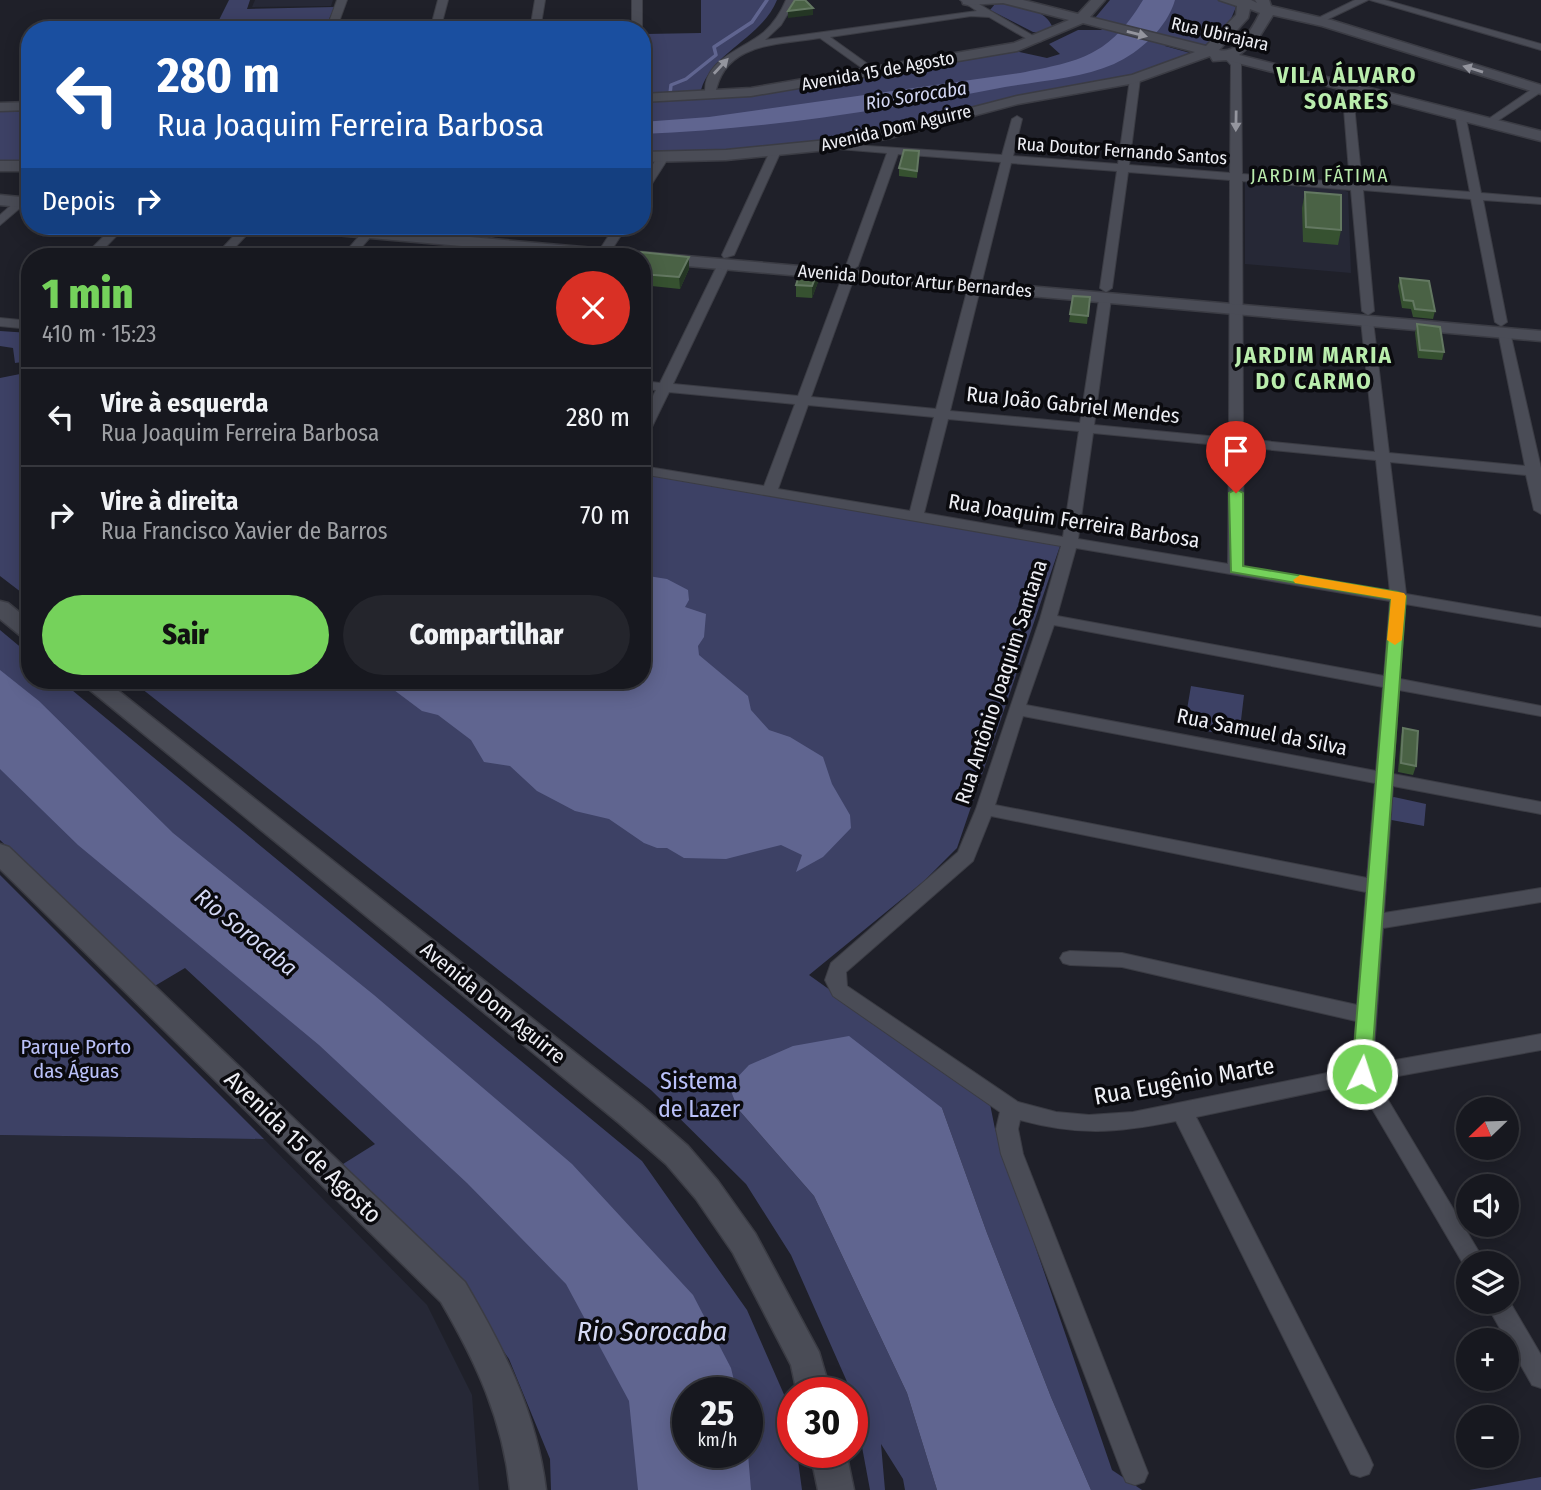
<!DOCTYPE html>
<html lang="pt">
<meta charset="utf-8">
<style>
body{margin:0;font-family:"Fira Sans Condensed",sans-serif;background:#24252c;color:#f1f3f6;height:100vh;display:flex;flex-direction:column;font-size:26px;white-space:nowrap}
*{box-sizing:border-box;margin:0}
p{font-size:23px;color:#9ea0a4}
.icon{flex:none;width:38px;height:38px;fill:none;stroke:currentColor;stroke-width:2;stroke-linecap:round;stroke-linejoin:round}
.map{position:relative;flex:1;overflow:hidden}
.drawer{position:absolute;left:21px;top:248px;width:630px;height:441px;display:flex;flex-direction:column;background:#17181f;border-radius:28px;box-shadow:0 4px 18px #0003,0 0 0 2px #36373d}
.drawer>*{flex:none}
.top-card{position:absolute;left:21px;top:21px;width:630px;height:214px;border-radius:28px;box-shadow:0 4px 18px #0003,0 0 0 2px #36373d;background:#1a4fa0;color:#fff;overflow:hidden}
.needle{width:46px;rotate:247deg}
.buttons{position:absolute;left:1456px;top:1097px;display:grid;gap:14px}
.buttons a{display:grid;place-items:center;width:63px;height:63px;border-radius:50%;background:#17181f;box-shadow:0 4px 18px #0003,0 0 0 2px #36373d;font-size:35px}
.speed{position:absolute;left:672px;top:1377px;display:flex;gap:14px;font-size:35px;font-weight:700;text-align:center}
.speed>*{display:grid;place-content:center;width:91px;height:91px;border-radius:50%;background:#17181f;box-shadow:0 4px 18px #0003,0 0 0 2px #36373d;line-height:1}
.speed small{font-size:18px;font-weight:400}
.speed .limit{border:10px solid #d22;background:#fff;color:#111}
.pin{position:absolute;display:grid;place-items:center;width:60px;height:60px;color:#fff;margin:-72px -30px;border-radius:50% 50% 50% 0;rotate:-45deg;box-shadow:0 0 7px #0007}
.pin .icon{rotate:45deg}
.me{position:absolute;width:77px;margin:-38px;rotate:4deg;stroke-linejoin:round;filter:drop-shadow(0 0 5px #0008)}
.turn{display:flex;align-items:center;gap:24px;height:147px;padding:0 21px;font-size:32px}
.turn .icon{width:91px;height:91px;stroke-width:2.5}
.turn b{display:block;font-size:49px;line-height:60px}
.then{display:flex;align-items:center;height:66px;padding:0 21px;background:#0003;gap:14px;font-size:26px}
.round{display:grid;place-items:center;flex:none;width:74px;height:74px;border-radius:37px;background:#24252c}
.head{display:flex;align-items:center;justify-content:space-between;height:119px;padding:0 21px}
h1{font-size:42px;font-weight:800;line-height:52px;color:#75d25b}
.cta{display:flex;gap:14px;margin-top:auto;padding:14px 21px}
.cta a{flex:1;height:80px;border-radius:42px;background:#75d25b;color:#111;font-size:28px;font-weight:800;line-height:80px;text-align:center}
.cta a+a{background:#24252c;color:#f1f3f6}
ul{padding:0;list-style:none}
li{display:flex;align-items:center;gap:21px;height:98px;padding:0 21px;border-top:2px solid #36373d}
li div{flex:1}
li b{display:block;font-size:26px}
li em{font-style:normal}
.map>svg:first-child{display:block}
</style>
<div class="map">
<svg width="1541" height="1490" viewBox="0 0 1541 1490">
<rect width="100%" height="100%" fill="#1f2029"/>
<path fill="#262836" d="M255,0h78l-2,6 -79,1z
M1245,181l93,7 10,4 3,81 -106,-9z
M0,1135l264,4 163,166 45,90 7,95h-479z"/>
<path fill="#3d4165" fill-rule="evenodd" d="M229,0h21l-3,9 88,-2 -8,16 -67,7h-46z
M701,0h76c-15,38 -64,51 -76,90l-8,4 -46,1 -4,-4 2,-57 56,-1z
M1110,0h110l16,7 -8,19 -21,19 -38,-6 -4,7 25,7c-32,25 -122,34 -164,42 -67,13 -131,34 -198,46 -61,11 -124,11 -186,13v-52l115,-7 258,-44 32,7 13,-4 -11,-10 29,-14h23l7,-6 -13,-6z
M1005,3c16,4 40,6 47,23l-10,7 -9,-1 -43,-22 5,-6z
M30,111v52h-30v-51z
M0,331l30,2v28l-15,2 -2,-15 -13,-2z
M30,372v227l-30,-23v-198z
M642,473l418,73 -103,302 -33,33 -115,94 181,129 5,25 117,341 30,20h-51l-40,-93 -64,-164 -45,-125 -204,1 76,87 93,197 30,97h-32l-2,-11 -22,-35 4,46h-15l-18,-97 -61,-138 -45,-71 -95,-94 -519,-409h510z
M0,630l30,25v26h31l581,480 105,149 46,105v37l4,1 5,37h-251l-1,-31 -41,-100 -57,-82 -109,-113 32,-20 -190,-176 -32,19 -153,-147zM688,1393h59v59h-59z
M1191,686l53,9 -5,42 -55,-10z
M1394,797l32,7 -2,22 -38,-7 4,-21z
M0,875l264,264 -264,-4z
M1541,1477v13h-72z"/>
<path fill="#606590" d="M1143,0h32c-8,28 -35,52 -61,64 -32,14 -74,17 -109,23 -119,23 -241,42 -363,47v-12l67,-5 311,-44c61,-12 89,-17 123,-73z
M642,575l25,4 21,11 1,10 -4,7 21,7 -2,23 -6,9 1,9 49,41 3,14 18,20 21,7 33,20 9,27 18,31 1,13 -28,29 -27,15 6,-17 -21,-10 -55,14 -42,-1 -17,-10h-10l-13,-5 -35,-24 -34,-8 -17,-9 -21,-11 -27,-25 -26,-4 -13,-22 -33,-25 -16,-4 -40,-30h260z
M0,670l39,31 134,132 201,162 198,169 121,131 38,73 6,25h-49v59h59v-10l4,48h-113l-9,-89 -63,-117 -99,-101 -148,-138 -241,-200 -78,-76z
M849,1036l93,72 45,125 64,164 40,93h-154l-30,-97 -93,-197 -76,-87 -9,-23 20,-21 44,-19z"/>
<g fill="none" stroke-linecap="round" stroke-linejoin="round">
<path stroke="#606590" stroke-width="3.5" d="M670,94l1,-9 15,-6 30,-24 -2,-8 38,-25 15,-22"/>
<g stroke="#3b3c44" stroke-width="2">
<path id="street" d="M337,0h10l-11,30h-10z
M438,0h10l-8,30h-10z
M535,0h10l-5,30h-10z
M632,0h10v30h-10z
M786,0h10l-15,25 -16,15 212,-29 -17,-11h12l70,41 -8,2 -45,-26 -18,-1 -141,21 46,33 1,2 -5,3 -52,-37c-43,7 -97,4 -105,58l-9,2c-8,-37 37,-48 58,-66 10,-9 17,-20 22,-32z
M1355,0h13l-48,23 -8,-2z
M1370,0h15l156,44v6z
M1228,53l13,11 1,110 108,9 -8,-98 5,-3 5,3 10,99 108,8 -15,-78 5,-3 5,3 16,79 60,5v6l-58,-4 24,122 -6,4 -6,-4 -24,-123 -108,-9 11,121 -6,4 -6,-4 -11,-121 -109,-9 1,258 132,13 -14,-131 6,-4 6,4 16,132 136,13 -27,-134 6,-4 6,4 31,136v46l-7,-4 -8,-35 -136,-13 16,132 135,23v10l-136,-23 -5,75 141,27v10l-142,-26 -6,84 148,28v12l-148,-28 -9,127 157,-25v14l-158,26 -10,136 168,-30v16l-165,30 106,177 3,7h-17v8l-111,-189 -161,34 173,339 4,9 -4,9 -9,3 -9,-3 -175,-353c-60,12 -97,15 -156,-1l-2,9 5,25 125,319 -4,9 -9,3 -9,-3 -4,-9 -121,-319 -5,-25 4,-17 -167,-116 -8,-16 6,-17 127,-111 18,-43 64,-190 21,-73 -419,-72v-8l122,20 31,-82 -126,-12 -20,41 -7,4v-19l14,-28 -14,-1v-8l18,2 58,-119 6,-4 6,4 -57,120 125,12 45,-121 6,-4 6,4 -44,122 125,12 65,-247 -103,-8 -40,112 -6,4 -6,-4 41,-113 -60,-5 -5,-3 1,-2 179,12 10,-36 5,-3 5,3 -9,37 105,8 12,-85 5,-3 5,3 -11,86 101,8 1,-108 -8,-9zM1011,163l106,8 -17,117 6,4 6,-4 16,-116 102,8 -1,258 -135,-13 17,-126 -6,-4 -6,4 -19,124 -130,-12zM808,405l126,12 -24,94 -132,-22zM948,419l131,12 -16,106 -139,-24zM1093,433l136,13 -1,118 -150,-25zM1243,447l133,13 14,132 -146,-25zM1076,548l314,53 -6,75 -327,-60zM1054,625l329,62 -7,84 -350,-66zM1023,716l352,67 -8,95 -372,-73zM991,816l375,76 -9,113 -235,-52 -52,-2 -7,2 -3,5 3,5 7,2 52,2 234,54 -4,47 -219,44 -44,3 -33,-3 -38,-10 -171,-116 -1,-14 127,-111z
M1541,86v6l-48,32 -9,-2 51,-35z
M771,149l10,2 -47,104 -10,3 -2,-3z
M659,155l10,2 -23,36 -4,1v-13z
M17,200l10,2 -27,23v-10z
M114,226h12l-30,31h-13z
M243,226h12l-29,31h-12z
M368,226h12l-27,31h-12z
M490,226h12l-7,10 -4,1 -6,-4z
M615,226h12l-20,31h-12z
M484,239l6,4 -11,14h-12l13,-17z
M0,318l30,3v8l-30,-3z
M1507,1297l34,58v33l-9,-3 -47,-83h22z"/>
</g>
<g stroke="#3b3c44" stroke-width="3">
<path id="secondary" d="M962,0h61l55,14 13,-14h14l-15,17 116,29 30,-31 1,-9 -18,-6h32l6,3 -2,-3h14l2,6 60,14 210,65v9l-219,-68 -49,-11 -15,24 -19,16 302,76v10l-315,-81 -13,1 -3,-5 -75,27 -117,21 -128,34 -63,12 -101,10 -84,2v-10l84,-2 101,-10 62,-11 128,-33 115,-21 63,-23 -112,-29 -66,28 -266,45 -109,6v-8l109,-6 263,-45 55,-23 -66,-17 -35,2 -5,-1zM1250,9l10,4c-7,14 -22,42 -41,37l29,-32z
M30,102v8l-30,1v-8z
M0,161h30v10h-30z
M0,195l30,3v10l-30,-3z
M282,226h62l1197,105v10l-899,-79v-5h-54l-298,-26z
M0,601l8,2 22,18v18l-8,-2 -22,-18z
M79,681h27l535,424 47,41 30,35 37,52 64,119 12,41h-34l-6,-28 -58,-112 -37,-54 -30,-35 -47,-41z
M0,844l9,3 456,435c38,65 72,131 81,208h-36c-7,-70 -34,-128 -69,-188l-441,-433z
M810,1452h36l8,38h-36z"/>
</g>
<use href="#street" fill="#4a4c56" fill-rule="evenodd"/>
<use href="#secondary" fill="#4a4c56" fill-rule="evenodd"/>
</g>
<path fill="#365130" d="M919,151l-2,27 -18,-2v-8z
M1305,192l36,38 -3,15 -35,-3 -1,-34z
M642,257l47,12 -9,20 -38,-4z
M818,270v12l-6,16 -16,-1v-12z
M1400,278l35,33 -2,8 -20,-2 -2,-8 -9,-1 -4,-22z
M1073,296l17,1 -3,27 -18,-2z
M1417,324l27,28 -2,8 -24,-2 -3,-25z
M1403,728l13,38 -3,9 -15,-3 3,-35z"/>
<path fill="#243624" d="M813,8v7l-25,3v-7z
M689,257v12l-9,20 -1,-12z
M818,270v12l-6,16v-12z"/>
<path fill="#4a6245" stroke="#637861" stroke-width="2" d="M795,0h10l8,8 -25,3z
M904,150l15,1 -2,20 -18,-3z
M1305,192l36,3v35l-35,-3z
M640,252l49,5 -10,20 -37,-3v-17h-5z
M801,269l17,1 -6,16 -16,-1z
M1400,278l29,3 6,30 -20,-2 -2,-8 -9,-1z
M1073,296l17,1 -2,19 -18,-2z
M1417,324l23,3 4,25 -24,-2z
M1403,728l15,3 -2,35 -15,-3z"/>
<defs><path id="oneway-solid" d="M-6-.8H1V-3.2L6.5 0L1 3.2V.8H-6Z" transform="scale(1.75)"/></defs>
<g fill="#94959e">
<use href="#oneway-solid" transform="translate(1137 34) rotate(14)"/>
<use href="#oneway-solid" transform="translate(721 66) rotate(-47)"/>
<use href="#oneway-solid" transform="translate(1473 69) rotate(-163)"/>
<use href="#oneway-solid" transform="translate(1236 121) rotate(91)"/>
</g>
<path fill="#75d25b" stroke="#4c883b" stroke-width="2" d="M1236,489l7,4v73l155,26 8,4 -35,478 -2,6 -7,2 -7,-2 -3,-6 39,-475 -160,-27 -2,-79z"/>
<path fill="#f59e0b" d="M1300,575l104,18 2,3 -4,44 -7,5 -8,-5 4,-41 -96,-16 -2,-3z"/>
<g text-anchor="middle" stroke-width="7" stroke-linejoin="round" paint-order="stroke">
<g font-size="18" fill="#eeeff5" stroke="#0a0a0e">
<text transform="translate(1220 34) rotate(13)" y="6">Rua Ubirajara</text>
<text transform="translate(878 71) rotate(-10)" y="6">Avenida 15 de Agosto</text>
<text transform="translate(896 128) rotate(-13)" y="6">Avenida Dom Aguirre</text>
<text transform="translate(1122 151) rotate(4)" y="6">Rua Doutor Fernando Santos</text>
<text transform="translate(915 281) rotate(5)" y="6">Avenida Doutor Artur Bernardes</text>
</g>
<g font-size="19" font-style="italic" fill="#d4d8f4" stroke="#0a0a0e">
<text transform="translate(916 95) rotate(-9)" y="7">Rio Sorocaba</text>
</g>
<g font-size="19" letter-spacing="2" fill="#baedad" stroke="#0a0a0e">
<text x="1320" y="182">JARDIM FÁTIMA</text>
</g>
<g font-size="21" fill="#eeeff5" stroke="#0a0a0e">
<text transform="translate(1073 405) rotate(6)" y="7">Rua João Gabriel Mendes</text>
<text transform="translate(1074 521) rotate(9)" y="7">Rua Joaquim Ferreira Barbosa</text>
<text transform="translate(1001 682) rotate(-72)" y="7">Rua Antônio Joaquim Santana</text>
<text transform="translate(1262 732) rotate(11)" y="7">Rua Samuel da Silva</text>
<text transform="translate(493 1003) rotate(39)" y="7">Avenida Dom Aguirre</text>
</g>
<g font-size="21" fill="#bac1f9" stroke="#0a0a0e">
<text x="76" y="1054">Parque Porto<tspan x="76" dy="24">das Águas</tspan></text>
</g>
<g font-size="23" font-weight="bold" letter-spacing="2" fill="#baedad" stroke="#0a0a0e">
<text x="1347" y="83">VILA ÁLVARO<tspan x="1347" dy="26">SOARES</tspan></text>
<text x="1314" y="363">JARDIM MARIA<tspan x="1314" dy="26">DO CARMO</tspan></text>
</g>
<g font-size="23" font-style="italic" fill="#d4d8f4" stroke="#0a0a0e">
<text transform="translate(246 932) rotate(39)" y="8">Rio Sorocaba</text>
</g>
<g font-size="24" fill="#bac1f9" stroke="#0a0a0e">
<text x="699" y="1089">Sistema<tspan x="699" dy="28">de Lazer</tspan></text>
</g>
<g font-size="24" fill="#eeeff5" stroke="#0a0a0e">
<text transform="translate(1184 1081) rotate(-10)" y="8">Rua Eugênio Marte</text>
<text transform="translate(303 1147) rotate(44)" y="8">Avenida 15 de Agosto</text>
</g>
<g font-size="28" font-style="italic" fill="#d4d8f4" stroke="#0a0a0e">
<text x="652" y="1341">Rio Sorocaba</text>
</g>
</g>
</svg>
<div class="buttons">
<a><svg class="needle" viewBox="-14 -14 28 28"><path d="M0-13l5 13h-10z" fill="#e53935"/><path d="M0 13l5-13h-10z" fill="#9ea0a4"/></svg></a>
<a><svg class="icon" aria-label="sound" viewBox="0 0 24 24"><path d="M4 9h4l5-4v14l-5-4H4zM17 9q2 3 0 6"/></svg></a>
<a><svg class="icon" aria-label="layers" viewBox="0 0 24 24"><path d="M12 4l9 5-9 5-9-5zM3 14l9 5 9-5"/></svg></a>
<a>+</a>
<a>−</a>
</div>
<div class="speed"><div>25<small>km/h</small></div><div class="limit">30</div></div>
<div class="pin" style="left:1236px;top:493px;background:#d93025"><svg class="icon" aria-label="arrive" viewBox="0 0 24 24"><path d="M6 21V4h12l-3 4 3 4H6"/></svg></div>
<svg class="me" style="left:1362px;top:1074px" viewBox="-20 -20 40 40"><circle r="17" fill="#75d25b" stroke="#fff" stroke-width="3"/><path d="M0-11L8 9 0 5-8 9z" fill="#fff"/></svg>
<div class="top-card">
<div class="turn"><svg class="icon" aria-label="left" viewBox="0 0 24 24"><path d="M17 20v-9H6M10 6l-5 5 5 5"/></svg><div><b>280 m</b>Rua Joaquim Ferreira Barbosa</div></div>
<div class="then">Depois<svg class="icon" aria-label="right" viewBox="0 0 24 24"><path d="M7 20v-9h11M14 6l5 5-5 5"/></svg></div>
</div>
<section class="drawer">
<div class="head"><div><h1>1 min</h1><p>410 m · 15:23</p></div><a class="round" style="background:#d93025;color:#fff"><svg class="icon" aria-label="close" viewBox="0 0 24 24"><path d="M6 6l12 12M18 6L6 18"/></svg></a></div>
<ul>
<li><svg class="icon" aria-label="left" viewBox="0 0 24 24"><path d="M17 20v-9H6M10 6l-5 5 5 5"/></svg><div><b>Vire à esquerda</b><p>Rua Joaquim Ferreira Barbosa</p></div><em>280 m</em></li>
<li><svg class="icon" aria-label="right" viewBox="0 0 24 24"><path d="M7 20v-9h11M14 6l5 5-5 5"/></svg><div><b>Vire à direita</b><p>Rua Francisco Xavier de Barros</p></div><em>70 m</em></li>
</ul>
<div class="cta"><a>Sair</a><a>Compartilhar</a></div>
</section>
</div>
